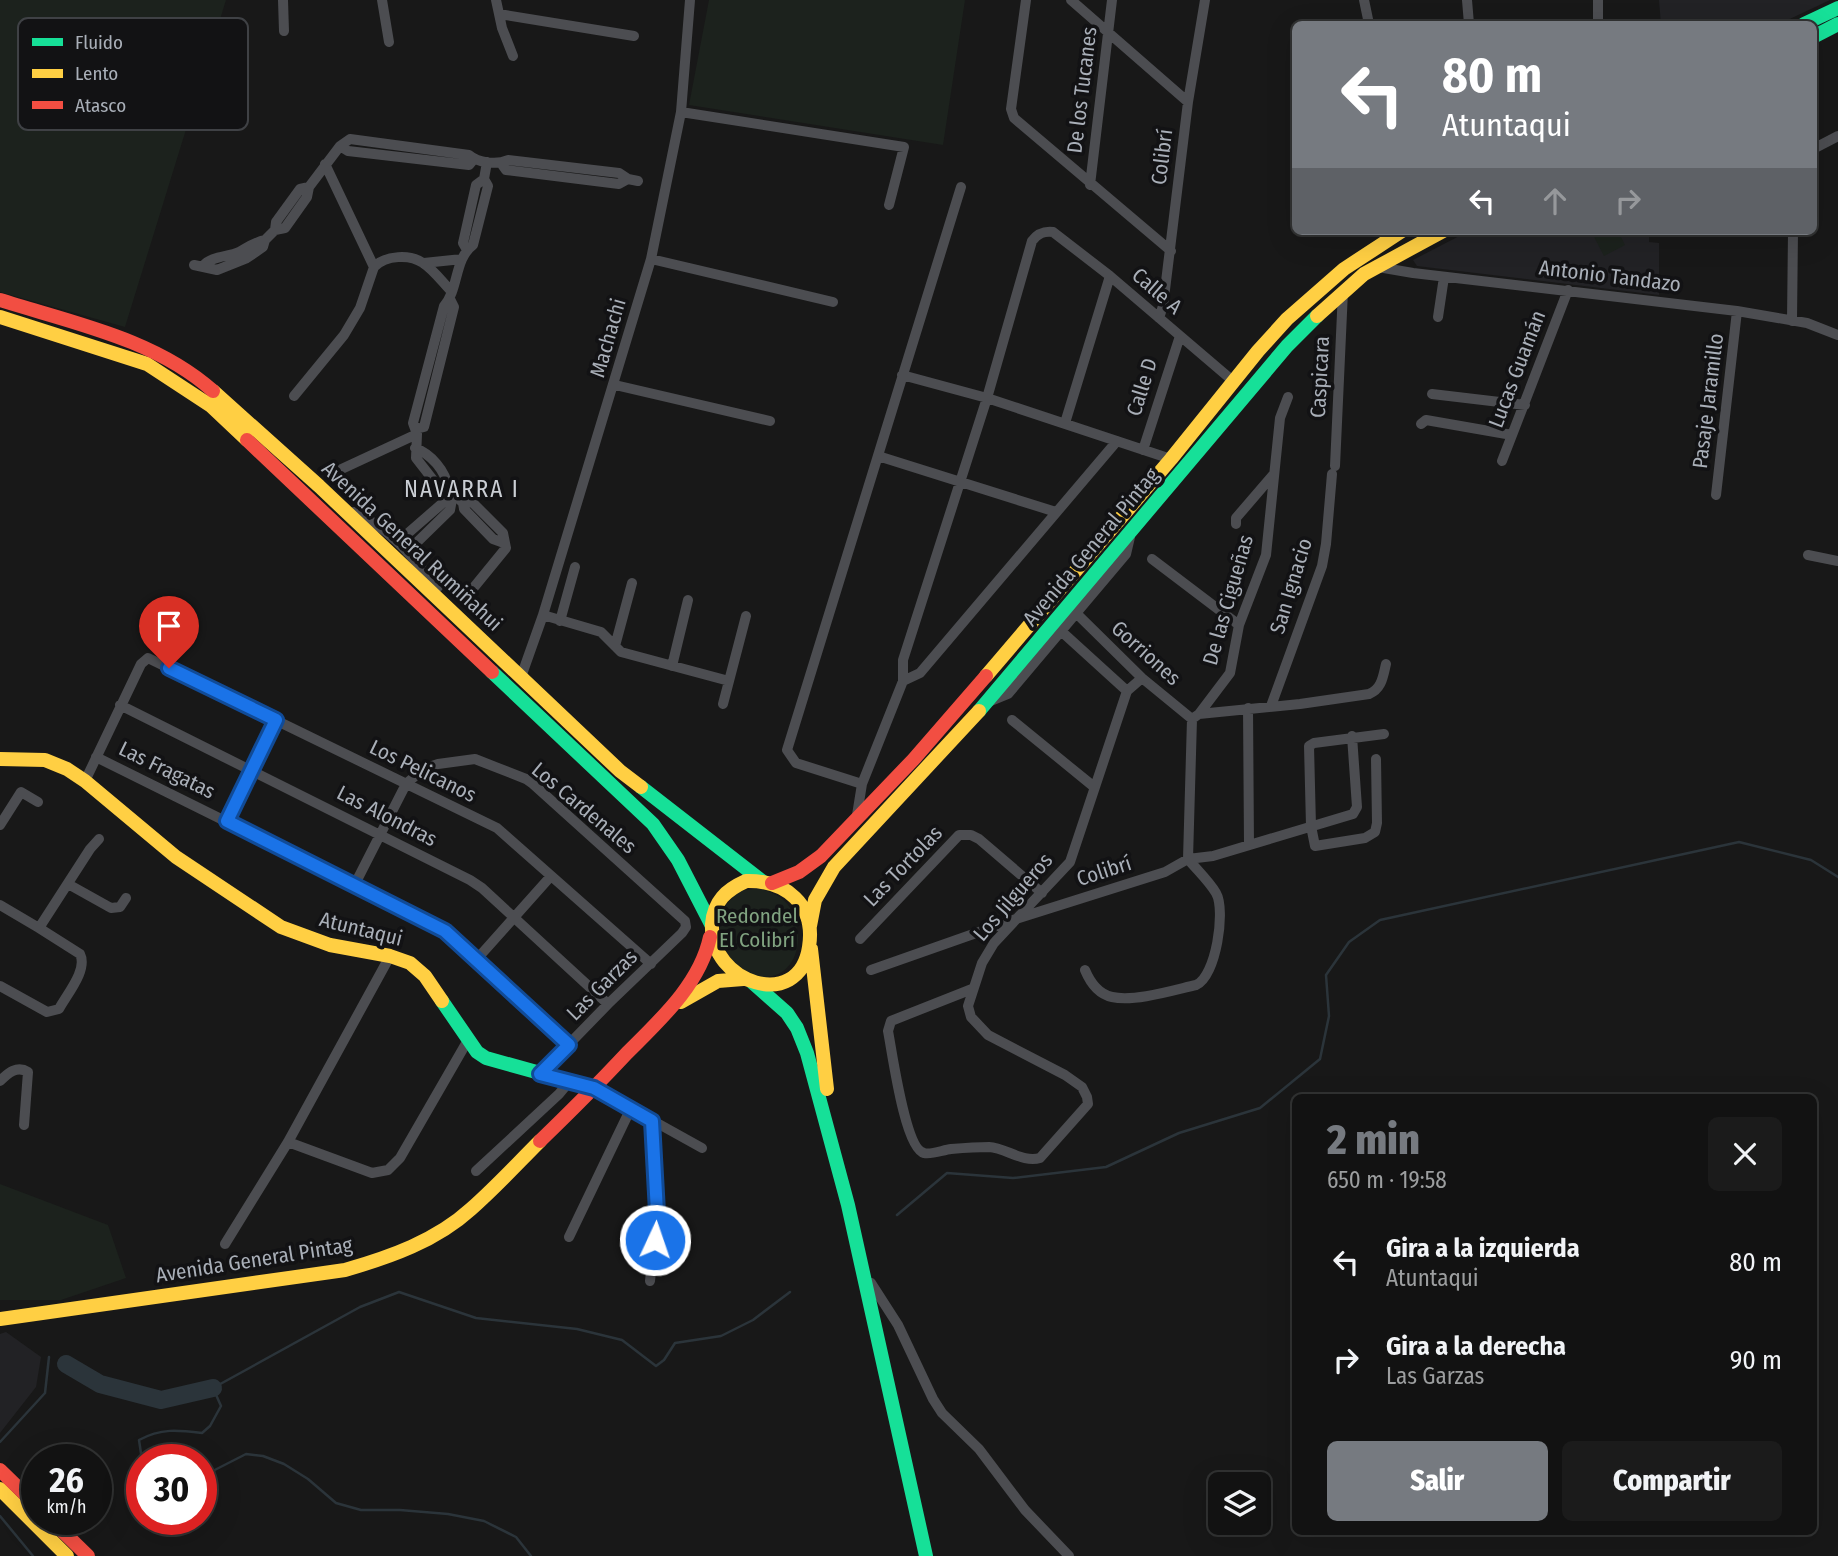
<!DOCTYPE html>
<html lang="es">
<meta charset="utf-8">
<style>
body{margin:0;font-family:"Fira Sans Condensed",sans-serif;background:#1b1b1b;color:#f1f3f6;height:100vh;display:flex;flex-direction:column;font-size:26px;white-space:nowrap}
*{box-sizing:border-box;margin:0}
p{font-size:23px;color:#9c9e9f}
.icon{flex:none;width:38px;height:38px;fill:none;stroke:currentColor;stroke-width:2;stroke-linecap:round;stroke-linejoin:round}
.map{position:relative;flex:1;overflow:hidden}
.side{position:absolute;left:1292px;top:1094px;width:525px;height:441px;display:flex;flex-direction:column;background:#121212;border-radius:10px;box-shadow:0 7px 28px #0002,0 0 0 2px #313232}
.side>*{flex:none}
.hud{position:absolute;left:1292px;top:21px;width:525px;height:214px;border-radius:10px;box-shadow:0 7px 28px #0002,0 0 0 2px #313232;background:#767a80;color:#fff;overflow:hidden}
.controls{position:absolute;left:1208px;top:1472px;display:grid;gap:14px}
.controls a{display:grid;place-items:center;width:63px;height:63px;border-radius:10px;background:#121212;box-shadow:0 7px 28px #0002,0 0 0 2px #313232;font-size:35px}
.speed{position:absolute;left:21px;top:1444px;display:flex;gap:14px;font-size:35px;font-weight:700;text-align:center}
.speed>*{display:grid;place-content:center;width:91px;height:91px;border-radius:50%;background:#121212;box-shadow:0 7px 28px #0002,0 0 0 2px #313232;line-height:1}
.speed small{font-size:18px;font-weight:400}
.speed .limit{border:10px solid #d22;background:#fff;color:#111}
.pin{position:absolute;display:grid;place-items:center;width:60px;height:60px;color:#fff;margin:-72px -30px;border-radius:50% 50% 50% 0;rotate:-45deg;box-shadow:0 0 7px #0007}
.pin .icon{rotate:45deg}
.me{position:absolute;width:77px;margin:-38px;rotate:3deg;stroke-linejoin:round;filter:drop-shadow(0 0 5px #0008)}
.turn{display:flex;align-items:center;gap:24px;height:147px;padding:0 35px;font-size:32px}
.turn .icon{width:91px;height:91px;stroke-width:2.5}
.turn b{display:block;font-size:49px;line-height:60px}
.lanes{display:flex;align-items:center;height:66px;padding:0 35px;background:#0003;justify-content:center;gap:35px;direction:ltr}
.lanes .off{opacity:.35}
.round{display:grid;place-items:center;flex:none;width:74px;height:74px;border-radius:10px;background:#1b1b1b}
.summary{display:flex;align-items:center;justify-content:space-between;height:119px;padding:0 35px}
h1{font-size:42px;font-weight:800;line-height:52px;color:#767a80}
.primary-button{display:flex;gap:14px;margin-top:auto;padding:14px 35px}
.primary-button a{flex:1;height:80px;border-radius:10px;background:#767a80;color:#fff;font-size:28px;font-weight:800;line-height:80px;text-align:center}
.primary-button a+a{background:#1b1b1b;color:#f1f3f6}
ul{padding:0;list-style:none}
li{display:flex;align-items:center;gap:21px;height:98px;padding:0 35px}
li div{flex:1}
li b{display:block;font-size:26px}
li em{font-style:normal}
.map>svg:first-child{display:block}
</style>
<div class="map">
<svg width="1838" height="1556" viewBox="0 0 1838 1556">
<rect width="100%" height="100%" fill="#181818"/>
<path fill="#222225" d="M1659,0h171l-51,24h-118z
M1469,231h180v11l10,1v52l-242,-29 -4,-6z
M6,1332l35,25 -5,30 -36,46v-99z"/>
<path fill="#1c221d" d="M0,0h226l-101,327 -125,-35z
M709,0h256l-22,145 -254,-40z
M1591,231h27l7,14 -21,11z
M759,888c23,8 33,14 38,40 5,22 -7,51 -35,49 -28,-3 -51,-39 -40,-65 4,-9 11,-15 18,-21z
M0,1184l108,41 18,53 -65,22h-61z"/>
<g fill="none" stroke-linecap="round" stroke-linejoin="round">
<path stroke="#2b343a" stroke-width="2.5" d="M897,1215l50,-42 66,5 93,-11 73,-34 81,-25 60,-49 9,-43 -3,-41 23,-33 31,-22 359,-78 72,18 27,17
M0,1442l45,-49 4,-36
M142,1460l-3,-20c22,-12 39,-10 63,-7l8,-7 11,-20 -8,-18 147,-81 39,-15 77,26 101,11 45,11 34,26 8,-6 11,-17 46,-7 32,-16 37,-28
M201,1477l45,-23 17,2 21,8 24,15 28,24 25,7h39l48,4 36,7 32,16 15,19
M0,1516l33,40"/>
<path stroke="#2b343a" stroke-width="18" d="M66,1364l34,20 61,16 52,-12"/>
<path stroke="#4c4d51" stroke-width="10" d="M283,0l1,31
M382,0l7,42
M496,0l6,28 11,28
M1026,0l-15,109 3,9 157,133
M1071,0l117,102
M1364,0l5,24
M1467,0l2,24
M499,14l135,22
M1598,24v-24
M681,112l223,35 -15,58
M340,146l8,5 121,14 5,-6
M1813,149l25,-13
M487,162l-3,17 4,7 -15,59c-19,14 -14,44 -29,61l-31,117 4,11 -1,24 21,27 11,3 15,15 1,6 29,30 11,4
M501,163l5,7 113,14 9,-5
M1090,185l22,-185
M275,230l10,-2 22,-31 2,-10 31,-41 10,-7 119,16c9,8 28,10 39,5l111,13 9,6 10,2
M467,250l-4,-7 13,-58 8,-6
M651,259l182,43
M424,263l38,-4
M194,265l23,5 30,-12 16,-11 2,-7 10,-10 1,-8 24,-33 9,-2
M203,266c8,-10 25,-9 36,-14 9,-5 16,-10 26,-12
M374,267c12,-12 36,-13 49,-4 11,7 20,20 29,29
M1378,267l35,6 324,38 70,12 31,12
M1438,317l6,-40
M1159,318l4,-12 25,-204 17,-102
M1792,321l1,-90
M902,375l85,23 184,61
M615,385l155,36
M1432,394l93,11
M294,396l50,-61 16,-27 14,-41 -49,-103
M1065,423l45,-147
M1421,424l5,-4 86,15
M416,429l8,-2 30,-120 -4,-8
M415,448c16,6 31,23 33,40
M1143,450l37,-114
M878,456l178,56
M1502,461l66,-171
M1335,466l8,-175
M333,473l84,-39
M1716,495l21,-184
M463,503l9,-1 31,31 3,15 -40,49
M354,512c36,16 59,46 84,75
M1236,524v-6l37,-43
M399,541l54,-47
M407,552l43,-42 3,-16
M1808,555l30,6
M1152,559l87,66
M1076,613l66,65 50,41
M543,615l58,17 20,20 108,29
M560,621l15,-54
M1061,631l66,60
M615,646l17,-63
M672,666l16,-66
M521,677l22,-62 108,-356 30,-147 9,-112
M903,681l17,-8 197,-232
M991,701l17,-7 118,-140 4,-17
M723,704l23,-88
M120,705l350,175 12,8 126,116
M1271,706l51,-140 4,-22 6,-70
M1248,708l1,137
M1199,714l101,-10 69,-10c13,-5 14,-18 17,-30
M1192,719l7,-5 31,-41 9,-48 27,-70 14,-137 8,-21
M1012,720l81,66
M96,757l345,171 128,117
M1376,759l1,64 -2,9 -10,6 -50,8 -4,-20 -2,-80 5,-3 70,-9
M85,781l56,-117 7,-6 349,170 154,136
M862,784l-66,-21 -9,-13 174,-563
M857,815l5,-31 41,-103v-21l84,-262 45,-157c6,-8 12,-10 21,-9l57,44 123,105
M227,821l49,-101
M0,825l21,-33 17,10
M68,884l43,24 9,-1 6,-9
M355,884l51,-100 17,-15 15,-5 37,-5 51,20 7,5 152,137 1,6 -4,6 -74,71 -68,70
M0,905l39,23 51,-79 9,-10
M860,939l99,-104h12l8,4 63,54
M477,959l74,-83
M871,970l145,-51 149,-47 23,-13 25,-3 140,-42 4,-7 -5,-71
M1085,970c5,12 13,24 27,27 23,5 62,-7 84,-12 20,-8 30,-75 20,-92 -7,-12 -19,-23 -28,-34l4,-140
M0,986l47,26 12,-3c8,-15 29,-39 21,-55l-41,-26
M972,989l-81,32 -3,10c4,20 17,118 36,122 7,2 19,-3 27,-4 12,-1 25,-2 38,-2 17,1 34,16 51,11l48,-54 -1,-7 -5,-10 -17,-12 -77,-40 -17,-18 -3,-11 14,-43 12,-20 76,-81 57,-171 15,-13
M0,1081c8,-8 17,-16 28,-9l-4,53
M594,1088l108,60
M288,1142l84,31 16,-3 12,-12 68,-118
M476,1171l83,-77 10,-12
M569,1237l62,-129
M225,1244l63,-102 102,-186
M650,1281l7,-65 -5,-95
M871,1283l27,42 35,74 9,14 37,36 46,61 44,46"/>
<path stroke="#16e098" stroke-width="14" d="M1804,24l34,-16
M1813,37l25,-13
M492,672l161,152 25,36 33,64
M979,711l308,-365 30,-30
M641,787l121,94
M752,982l35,31 10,15 10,25 41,152 78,351
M442,1001l35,51 9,6 108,30"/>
<path stroke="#ffcf43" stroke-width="14" d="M1317,316l47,-42 79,-43
M0,317l147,47 64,42 36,34
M213,391l106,95 301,285 21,16
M986,676l185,-217 87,-108 29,-32 57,-50 58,-38
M0,759l45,1 22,9 18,12 91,76 105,70 49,18 60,11 20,7 15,13 17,25
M746,881c39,-1 70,23 63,66 -10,66 -100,36 -97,-23 2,-23 14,-34 34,-43z
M810,926l5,-26 19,-33 145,-156
M811,949l16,140
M681,1002l37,-21 25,-2
M0,1319l345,-49c45,-13 91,-29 126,-61 24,-21 46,-45 69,-68
M0,1489l67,67"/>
<path stroke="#f24e42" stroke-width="14" d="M0,300c73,23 155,39 213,91
M247,440l245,232
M772,883l27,-11 22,-16 92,-96 73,-84
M540,1141c30,-29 59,-58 87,-88 33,-33 73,-69 83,-116
M0,1470l37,36
M50,1519l38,37"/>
</g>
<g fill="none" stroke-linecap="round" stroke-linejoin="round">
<g stroke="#114b97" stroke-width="18">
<path id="route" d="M169,668l107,52 -49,101 218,110 124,114 -29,29 54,14 58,33 5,91 -2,28"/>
</g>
<use href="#route" stroke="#1a73e8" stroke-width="12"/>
</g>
<g text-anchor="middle" stroke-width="7" stroke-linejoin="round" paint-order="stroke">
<g font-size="21" fill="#a9afb8" stroke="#121214">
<text transform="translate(1082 90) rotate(-83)" y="7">De los Tucanes</text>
<text transform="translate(1162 157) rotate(-83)" y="7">Colibrí</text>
<text transform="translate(1610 276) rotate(7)" y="7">Antonio Tandazo</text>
<text transform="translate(1157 291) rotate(41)" y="7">Calle A</text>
<text transform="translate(608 338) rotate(-74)" y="7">Machachi</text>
<text transform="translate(1517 369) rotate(-69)" y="7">Lucas Guamán</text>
<text transform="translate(1320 377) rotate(-87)" y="7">Caspicara</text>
<text transform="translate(1142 387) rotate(-73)" y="7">Calle D</text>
<text transform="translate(1708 401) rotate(-83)" y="7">Pasaje Jaramillo</text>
<text transform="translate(412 546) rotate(43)" y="7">Avenida General Rumiñahui</text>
<text transform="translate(1091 547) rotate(-50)" y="7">Avenida General Pintag</text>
<text transform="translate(1291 586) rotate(-73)" y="7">San Ignacio</text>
<text transform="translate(1228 600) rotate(-74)" y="7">De las Cigueñas</text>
<text transform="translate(1146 653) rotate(42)" y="7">Gorriones</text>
<text transform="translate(167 770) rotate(26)" y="7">Las Fragatas</text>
<text transform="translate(423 771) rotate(26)" y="7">Los Pelicanos</text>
<text transform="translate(584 808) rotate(40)" y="7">Los Cardenales</text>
<text transform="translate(387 816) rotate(27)" y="7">Las Alondras</text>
<text transform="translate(903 866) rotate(-46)" y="7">Las Tortolas</text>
<text transform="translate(1104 871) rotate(-18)" y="7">Colibrí</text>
<text transform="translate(1013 897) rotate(-49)" y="7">Los Jilgueros</text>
<text transform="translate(361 929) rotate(14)" y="7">Atuntaqui</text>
<text transform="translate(602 985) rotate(-45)" y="7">Las Garzas</text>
<text transform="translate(254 1260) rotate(-9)" y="7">Avenida General Pintag</text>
</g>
<g font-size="21" fill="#81a381" stroke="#121214">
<text x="757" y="923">Redondel<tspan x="757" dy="24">El Colibrí</tspan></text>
</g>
<g font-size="23" letter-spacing="2" fill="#caced4" stroke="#121214">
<text x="462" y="497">NAVARRA I</text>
</g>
</g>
<rect x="18" y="18" width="230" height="112" rx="10" fill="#121214" stroke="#3f4145" stroke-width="2"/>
<rect x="32" y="38" width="31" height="8" fill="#16e098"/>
<rect x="32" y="69" width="31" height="9" fill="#ffcf43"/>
<rect x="32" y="101" width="31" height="8" fill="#f24e42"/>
<g font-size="19" fill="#a9afb8">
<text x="75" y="49">Fluido</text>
<text x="75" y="80">Lento</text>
<text x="75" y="112">Atasco</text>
</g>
</svg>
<div class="controls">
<a><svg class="icon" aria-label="layers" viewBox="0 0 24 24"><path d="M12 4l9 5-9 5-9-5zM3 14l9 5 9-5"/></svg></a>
</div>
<div class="speed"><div>26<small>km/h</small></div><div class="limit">30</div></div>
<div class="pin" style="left:169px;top:668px;background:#d93025"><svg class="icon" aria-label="arrive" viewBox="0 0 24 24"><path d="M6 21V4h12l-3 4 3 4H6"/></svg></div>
<svg class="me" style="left:655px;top:1240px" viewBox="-20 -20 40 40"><circle r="17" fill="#1a73e8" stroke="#fff" stroke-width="3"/><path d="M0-11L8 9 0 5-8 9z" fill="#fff"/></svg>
<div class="hud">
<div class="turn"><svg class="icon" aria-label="left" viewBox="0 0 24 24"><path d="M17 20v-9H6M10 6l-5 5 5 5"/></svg><div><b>80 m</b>Atuntaqui</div></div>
<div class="lanes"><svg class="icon" aria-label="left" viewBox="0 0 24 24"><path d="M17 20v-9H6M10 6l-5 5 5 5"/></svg><svg class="icon off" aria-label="ahead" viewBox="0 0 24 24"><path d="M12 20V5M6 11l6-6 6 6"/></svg><svg class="icon off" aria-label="right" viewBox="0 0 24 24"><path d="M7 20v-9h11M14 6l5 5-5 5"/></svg></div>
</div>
<section class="side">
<div class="summary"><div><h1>2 min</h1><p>650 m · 19:58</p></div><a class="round"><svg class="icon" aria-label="close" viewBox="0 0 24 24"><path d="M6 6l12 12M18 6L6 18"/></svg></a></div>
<ul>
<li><svg class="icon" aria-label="left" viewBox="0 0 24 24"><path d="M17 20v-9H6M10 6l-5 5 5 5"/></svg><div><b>Gira a la izquierda</b><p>Atuntaqui</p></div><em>80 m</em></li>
<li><svg class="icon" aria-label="right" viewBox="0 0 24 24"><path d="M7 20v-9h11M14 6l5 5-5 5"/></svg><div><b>Gira a la derecha</b><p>Las Garzas</p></div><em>90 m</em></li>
</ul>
<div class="primary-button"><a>Salir</a><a>Compartir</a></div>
</section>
</div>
